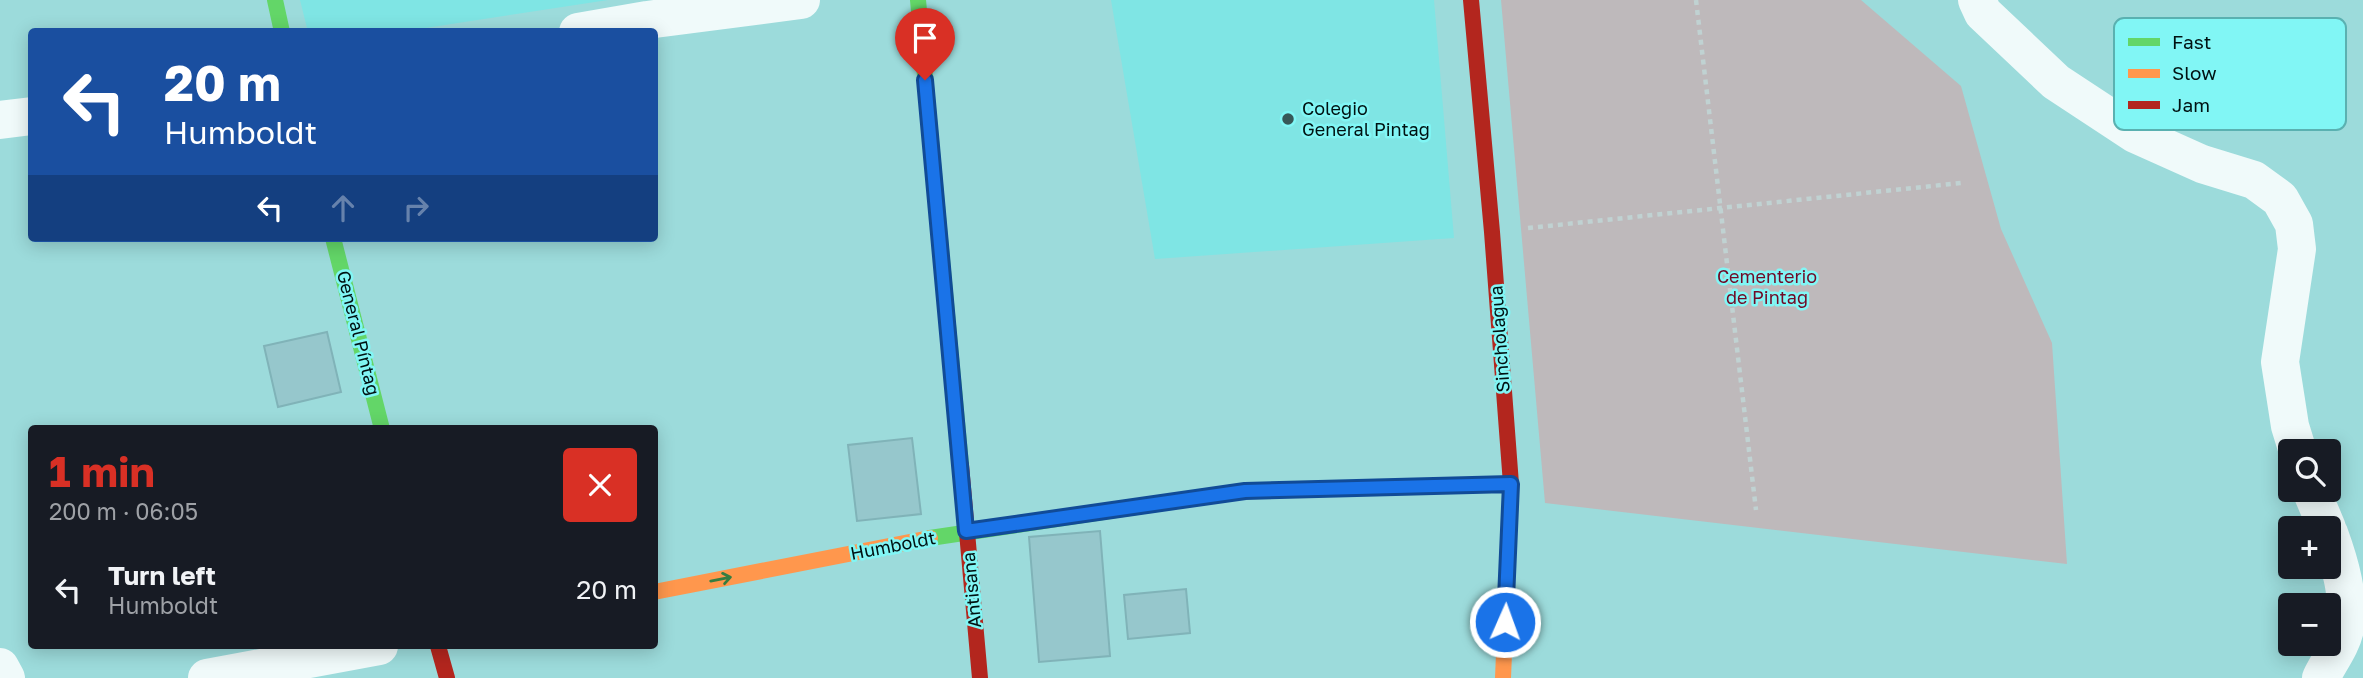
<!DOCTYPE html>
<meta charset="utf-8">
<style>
body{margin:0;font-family:"Golos Text",sans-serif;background:#20242c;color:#f1f3f6;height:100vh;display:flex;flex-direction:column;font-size:26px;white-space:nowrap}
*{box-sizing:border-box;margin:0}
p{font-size:23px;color:#9ea1a6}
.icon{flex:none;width:38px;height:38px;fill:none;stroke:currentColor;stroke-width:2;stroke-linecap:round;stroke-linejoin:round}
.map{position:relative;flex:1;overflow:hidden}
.sheet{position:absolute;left:28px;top:425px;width:630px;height:224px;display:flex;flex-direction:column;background:#171b24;border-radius:7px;box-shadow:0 4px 18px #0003}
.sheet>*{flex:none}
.banner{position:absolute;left:28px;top:28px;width:630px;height:214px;border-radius:7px;box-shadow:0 4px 18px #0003;background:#1a4fa0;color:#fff;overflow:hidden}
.controls{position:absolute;left:2278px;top:439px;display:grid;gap:14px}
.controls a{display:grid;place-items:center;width:63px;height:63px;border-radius:7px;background:#171b24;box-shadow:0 4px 18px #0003;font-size:35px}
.pin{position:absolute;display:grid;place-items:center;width:60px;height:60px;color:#fff;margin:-72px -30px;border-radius:50% 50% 50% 0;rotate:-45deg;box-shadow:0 0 7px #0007}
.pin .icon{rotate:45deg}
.me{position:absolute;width:77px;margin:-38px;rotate:2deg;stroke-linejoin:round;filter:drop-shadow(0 0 5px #0008)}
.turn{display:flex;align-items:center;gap:24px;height:147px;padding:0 21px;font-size:32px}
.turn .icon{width:91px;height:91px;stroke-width:2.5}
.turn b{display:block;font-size:49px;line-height:60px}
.lanes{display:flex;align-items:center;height:66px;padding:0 21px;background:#0003;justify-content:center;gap:35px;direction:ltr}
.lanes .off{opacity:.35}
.round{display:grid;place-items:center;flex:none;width:74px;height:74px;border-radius:7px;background:#20242c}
.head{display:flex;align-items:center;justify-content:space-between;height:119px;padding:0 21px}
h1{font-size:42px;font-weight:700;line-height:52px;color:#d93025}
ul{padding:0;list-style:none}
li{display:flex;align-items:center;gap:21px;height:91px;padding:0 21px}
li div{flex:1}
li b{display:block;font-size:26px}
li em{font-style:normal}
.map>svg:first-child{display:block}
</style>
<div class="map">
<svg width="2363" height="678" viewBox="0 0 2363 678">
<rect width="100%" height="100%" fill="#9cdbdb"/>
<path fill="#7fe5e4" d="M300,0h308l-202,31 -98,1z
M1111,0h323l20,238 -299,21z"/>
<path fill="#beb9bb" d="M1501,0h360l100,86 40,143 51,114 15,221 -522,-61z"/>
<path fill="#96c7cc" stroke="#80b3b8" stroke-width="2" d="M327,332l14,60 -63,15 -14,-61z
M912,438l9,76 -64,7 -9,-76z
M1100,531l10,125 -71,6 -10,-125z
M1186,589l4,44 -62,6 -4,-44z"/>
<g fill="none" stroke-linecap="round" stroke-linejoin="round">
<path stroke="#c0d2d2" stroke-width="4.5" stroke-dasharray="5 5" stroke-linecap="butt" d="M1696,0l60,510
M1528,228l433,-45"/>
<path stroke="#f0fafa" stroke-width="38" d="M1977,0l6,13 73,69 79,52 67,30 52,16 26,19 14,25 3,25 -17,113 10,64 8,26
M578,32l69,-12 154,-20
M0,120l32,-4
M2311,490l16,38
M0,667l6,11
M207,678l172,-32
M2321,678c7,-15 21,-33 24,-49 5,-32 -5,-66 -16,-96"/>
<path stroke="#63d668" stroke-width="16" d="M275,0l7,32
M918,0l43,465
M333,238l49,191
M930,538l260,-39"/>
<path stroke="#ff974d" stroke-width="16" d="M654,592l276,-54
M1503,678l8,-194"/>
<path stroke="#b3261e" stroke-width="16" d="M1471,0l21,232 19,252
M961,465l19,213
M1190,499l55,-8 266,-7
M438,646l9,32"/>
</g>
<defs><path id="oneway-shaft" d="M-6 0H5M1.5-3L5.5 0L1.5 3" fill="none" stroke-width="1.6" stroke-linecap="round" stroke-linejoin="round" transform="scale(1.75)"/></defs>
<use stroke="#367d41" href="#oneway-shaft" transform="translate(721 579) rotate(-11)"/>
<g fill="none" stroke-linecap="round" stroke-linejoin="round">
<g stroke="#114b97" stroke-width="18">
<path id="route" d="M925,80l41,451 279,-40 266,-7 -6,138"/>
</g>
<use href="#route" stroke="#1a73e8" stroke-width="12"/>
</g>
<circle fill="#375858" stroke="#81f6f5" stroke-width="2.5" cx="1288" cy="119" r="7"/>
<g text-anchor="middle" stroke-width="5" stroke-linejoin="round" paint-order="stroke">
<g font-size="18" fill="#011" stroke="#81f6f5" text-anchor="start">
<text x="1302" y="115">Colegio<tspan x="1302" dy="21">General Pintag</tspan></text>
</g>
<g font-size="18" fill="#710925" stroke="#81f6f5">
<text x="1767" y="283">Cementerio<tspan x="1767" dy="21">de Pintag</tspan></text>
</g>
<g font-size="18" fill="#011" stroke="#81f6f5">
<text transform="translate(358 333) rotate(76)" y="6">General Píntag</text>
<text transform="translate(1500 339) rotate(-94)" y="6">Sincholagua</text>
<text transform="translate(893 546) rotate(-11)" y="6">Humboldt</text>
<text transform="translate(972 590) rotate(-95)" y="6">Antisana</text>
</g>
</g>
<rect x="2114" y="18" width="232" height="112" rx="10" fill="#81f6f5" stroke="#5ab1b1" stroke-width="2"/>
<rect x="2128" y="38" width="32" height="8" fill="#63d668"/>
<rect x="2128" y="69" width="32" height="9" fill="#ff974d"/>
<rect x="2128" y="101" width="32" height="8" fill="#b3261e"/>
<g font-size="19" fill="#011">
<text x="2172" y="49">Fast</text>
<text x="2172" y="80">Slow</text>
<text x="2172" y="112">Jam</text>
</g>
</svg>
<div class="controls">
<a><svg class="icon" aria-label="search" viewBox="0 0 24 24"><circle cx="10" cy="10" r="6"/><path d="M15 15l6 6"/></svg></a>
<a>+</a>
<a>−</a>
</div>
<div class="pin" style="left:925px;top:80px;background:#d93025"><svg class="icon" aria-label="arrive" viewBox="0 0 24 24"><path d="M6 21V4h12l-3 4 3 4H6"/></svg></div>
<svg class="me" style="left:1505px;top:622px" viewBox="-20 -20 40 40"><circle r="17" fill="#1a73e8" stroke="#fff" stroke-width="3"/><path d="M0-11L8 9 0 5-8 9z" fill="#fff"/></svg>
<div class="banner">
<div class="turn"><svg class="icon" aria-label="left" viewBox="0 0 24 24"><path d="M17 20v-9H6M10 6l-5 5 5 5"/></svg><div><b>20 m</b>Humboldt</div></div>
<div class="lanes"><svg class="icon" aria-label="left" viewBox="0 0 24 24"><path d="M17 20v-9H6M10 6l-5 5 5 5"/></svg><svg class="icon off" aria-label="ahead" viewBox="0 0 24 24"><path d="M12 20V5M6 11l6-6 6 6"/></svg><svg class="icon off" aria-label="right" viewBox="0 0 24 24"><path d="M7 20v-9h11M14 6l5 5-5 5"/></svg></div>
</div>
<section class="sheet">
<div class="head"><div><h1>1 min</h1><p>200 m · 06:05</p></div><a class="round" style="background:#d93025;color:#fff"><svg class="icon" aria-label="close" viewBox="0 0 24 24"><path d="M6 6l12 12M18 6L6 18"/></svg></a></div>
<ul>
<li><svg class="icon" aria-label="left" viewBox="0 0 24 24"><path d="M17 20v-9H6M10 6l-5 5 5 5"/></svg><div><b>Turn left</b><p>Humboldt</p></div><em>20 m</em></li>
</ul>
</section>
</div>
